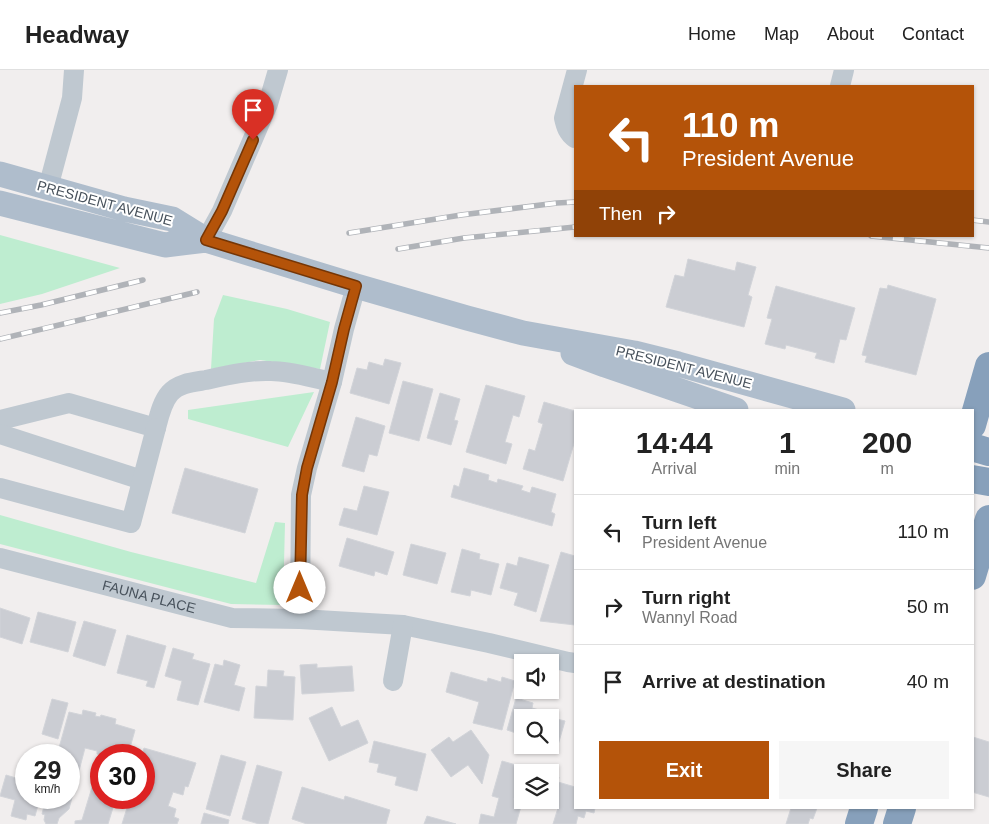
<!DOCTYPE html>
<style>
body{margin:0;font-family:Arial,sans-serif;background:#f6f6f6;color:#222;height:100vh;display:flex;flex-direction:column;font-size:19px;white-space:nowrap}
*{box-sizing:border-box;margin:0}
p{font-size:16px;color:#767676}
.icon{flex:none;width:28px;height:28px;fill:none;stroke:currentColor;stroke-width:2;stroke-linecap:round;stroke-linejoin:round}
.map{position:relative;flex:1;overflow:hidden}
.details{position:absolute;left:574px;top:339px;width:400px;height:400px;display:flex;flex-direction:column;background:#fff;border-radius:0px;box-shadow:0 1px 4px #0004}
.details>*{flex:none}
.top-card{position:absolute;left:574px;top:15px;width:400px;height:152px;border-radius:0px;box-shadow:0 1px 4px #0004;background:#b45309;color:#fff;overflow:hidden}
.controls{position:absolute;left:514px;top:584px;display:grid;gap:10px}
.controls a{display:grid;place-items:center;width:45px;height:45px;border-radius:0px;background:#fff;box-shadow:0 1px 4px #0004;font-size:25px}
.speed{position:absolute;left:15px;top:674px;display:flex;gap:10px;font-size:25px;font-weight:700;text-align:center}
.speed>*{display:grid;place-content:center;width:65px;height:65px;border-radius:50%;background:#fff;box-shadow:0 1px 4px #0004;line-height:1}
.speed small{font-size:12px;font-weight:400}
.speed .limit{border:8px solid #d22;background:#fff;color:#111}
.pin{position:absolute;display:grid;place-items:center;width:42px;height:42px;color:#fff;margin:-51px -21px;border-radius:50% 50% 50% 0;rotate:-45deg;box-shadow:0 0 5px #0007}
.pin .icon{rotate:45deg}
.me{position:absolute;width:55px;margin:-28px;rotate:0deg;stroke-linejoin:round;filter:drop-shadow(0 0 4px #0008)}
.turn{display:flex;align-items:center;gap:18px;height:105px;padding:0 25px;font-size:22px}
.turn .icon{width:65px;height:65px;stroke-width:2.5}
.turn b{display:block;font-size:35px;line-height:42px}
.then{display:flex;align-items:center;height:48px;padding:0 25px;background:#0003;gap:10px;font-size:19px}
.eta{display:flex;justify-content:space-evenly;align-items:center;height:85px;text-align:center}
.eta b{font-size:30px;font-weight:700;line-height:35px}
.cta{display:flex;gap:10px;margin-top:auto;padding:10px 25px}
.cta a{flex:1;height:58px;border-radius:0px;background:#b45309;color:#fff;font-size:20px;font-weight:700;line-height:58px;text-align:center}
.cta a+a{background:#f6f6f6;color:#222}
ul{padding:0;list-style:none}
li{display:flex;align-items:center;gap:15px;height:75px;padding:0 25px;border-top:1px solid #e0e0e0}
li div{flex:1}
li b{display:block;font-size:19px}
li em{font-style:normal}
header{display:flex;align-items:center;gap:30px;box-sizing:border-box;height:70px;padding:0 25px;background:#fff;border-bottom:1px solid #e0e0e0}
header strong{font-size:24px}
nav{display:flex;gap:28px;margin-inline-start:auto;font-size:18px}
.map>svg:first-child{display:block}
</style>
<header>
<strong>Headway</strong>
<nav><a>Home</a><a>Map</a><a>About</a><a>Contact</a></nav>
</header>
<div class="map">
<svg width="989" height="754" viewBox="0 0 989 754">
<rect width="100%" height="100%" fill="#f1eeee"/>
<path fill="#beedd0" d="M0,165l120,33 -78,26 -42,10z
M223,225l64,14 43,13 -10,47 -60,-9 -49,9 3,-50z
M314,322l-26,55 -100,-28v-9z
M0,445l131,37 125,31 19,-61 10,1 -2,82 -52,-1 -231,-60z"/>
<path fill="#cbcdd3" stroke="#d2d4d9" d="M688,189l47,12 2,-9 19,5 -8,28 4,2 -8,30 -78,-20 9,-32 9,2z
M888,215l48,14 -20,76 -51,-13 2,-6 -5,-1 18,-67 7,1z
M776,216l79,22 -9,32 -6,-1 -6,24 -19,-5 2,-5 -31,-8 -1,4 -20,-5 7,-25 -5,-1z
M385,289l16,4 -12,41 -39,-11 7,-25 10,2 2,-8 14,4z
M403,311l30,8 -14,52 -30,-8z
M486,315l39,11 -6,21 -6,-2 -8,27 7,2 -6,20 -40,-12z
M440,323l20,6 -6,21 4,1 -7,24 -24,-7z
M544,332l31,9v29l-12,41 -40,-12 6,-20 6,2 8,-27 -5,-2z
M356,347l29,9 -8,30 -8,-2 -5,18 -22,-6z
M185,398l73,21 -13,44 -73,-20z
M464,398l25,7 -1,5 9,3 1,-4 25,7 -2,4 9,3 2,-6 24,7 -5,18 4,2 -3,12 -101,-29 3,-12 5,2z
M364,416l25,6 -12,43 -38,-10 5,-17 13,3z
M347,468l47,14 -7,23 -12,-4 -1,5 -35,-10z
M411,474l35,9 -9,31 -34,-9z
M462,479l18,5 -1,5 20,5 -8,31 -20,-5 -1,6 -19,-4z
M561,482l14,4v69l-35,-4z
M519,487l30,8 -13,47 -22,-7 4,-12 -18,-5 7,-25 10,3z
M0,538l30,10 -8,26 -22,-7z
M38,542l38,10 -8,30 -38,-10z
M84,551l32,9 -11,36 -32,-10z
M127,565l39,11 -12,42 -8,-2 2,-5 -31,-8z
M173,578l21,6 -2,5 18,5 -12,41 -21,-5 5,-19 -17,-5z
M224,590l16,5 -6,20 11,3 -6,23 -35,-9 11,-38 8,2z
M317,594v4l35,-2 2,25 -52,3 -2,-29z
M268,600l16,1 -1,5 12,1 -2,43 -39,-2 2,-32 11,1z
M451,602l36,10 1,-4 13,4 1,-5 13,4 -13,49 -29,-7 6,-21 -33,-10z
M516,628l17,5 -1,5 18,5 -1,4 16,4 -7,24 -8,-3v-24h-28v17l-15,-5z
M52,629l16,4 -10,36 -16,-5z
M332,637l9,20 17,-7 10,23 -39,18 -20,-43z
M83,640l13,3 -1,3 5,1 1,-2 15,4 -1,5 20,6 -7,25h-27l-4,-1v-3l-12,-3 -16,61 -10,9 -2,6h-11l-2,-4 1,-5 -3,-1 4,-16h23v-43h-12l12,-43 13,3z
M471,660l18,25 -7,29 -14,-19 -17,12 -20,-27 18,-13 4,5z
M973,667l16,5v55l-17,-5z
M374,671l52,13 -9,37 -22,-6 2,-8 -20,-5 2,-8 -10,-2z
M144,678l52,15 -8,24 -3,-1 -2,9 -10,-3 -5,14 8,3 -2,8 5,2 -2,5h-55l8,-26h14v-43h-2z
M221,685l25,7 -16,54 -24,-7z
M100,691h1v37h15l-8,26h-33v-3l7,-1z
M502,691l39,11h-19v28h8l-1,2 -15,-4v2l8,3 -6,21h-37l2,-10 13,3 5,-19 -7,-2z
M257,695l25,7 -14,52h-9l-17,-5z
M6,705l20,6v17h14l-5,18 -8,-2 -1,6 -15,-4 4,-16 -15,-4z
M550,705l9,2 -1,5 17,5v21h20l-1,5 -8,-2 -2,7 -6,-2 -2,8h-23l5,-16 -7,-2 3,-10 -4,-1z
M302,717l42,13 1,-4 45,14 -4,14h-79l-15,-5z
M790,738h27l-4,11 -3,-1 -2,6h-22l5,-16z
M204,743l25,7 -1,4h-27z
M427,746l29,8h-32z"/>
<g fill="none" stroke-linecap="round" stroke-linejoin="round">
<g stroke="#bfc8d0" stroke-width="20">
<path d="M840,16l4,-16"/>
<path d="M575,68c-7,-5 -9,-11 -11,-20l13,-48"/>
<path d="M48,118l24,-90 2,-28"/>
<path d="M206,170l16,-29 46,-107 10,-34"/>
<path d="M0,350l69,-17 87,25c3,-12 6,-26 14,-35 9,-10 24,-11 36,-13 22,-5 43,-10 65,-9 20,0 41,7 61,11"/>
<path d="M0,364l142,46"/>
<path d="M0,418l131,35 25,-95"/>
<path id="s1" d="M0,488l232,60 68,1 103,6 86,18 79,19 7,1"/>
<path d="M300,549l1,-124 6,-27 25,-86 12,-53 12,-43"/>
<path d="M393,611l10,-56"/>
</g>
<path stroke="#afbdcc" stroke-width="25" d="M0,104l124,35 48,10 34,21 150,46 111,32 56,15 111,20 44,11 165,46
M0,133l165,42 41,-5
M573,283l32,12 131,45"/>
<path stroke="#87a0bb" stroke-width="28" d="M972,355l17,-59
M972,377l17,5
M972,409l17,3
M972,506l17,-57
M859,754l5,-16
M897,754l5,-16"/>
<g stroke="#b0b3b8" stroke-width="5.5">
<path id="rail" d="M972,150l17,2
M349,163l112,-18 96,-12 18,-1
M871,166l118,12
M398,179l66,-11 111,-11
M0,243l41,-8 102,-25
M0,269l197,-47"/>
</g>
<use href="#rail" stroke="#fff" stroke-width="4" stroke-dasharray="11" stroke-linecap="butt"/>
</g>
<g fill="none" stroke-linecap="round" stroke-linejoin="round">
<g stroke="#753606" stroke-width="12">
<path id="route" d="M253,70l-31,71 -16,29 150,46 -12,43 -12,53 -25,86 -5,27 -2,93"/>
</g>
<use href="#route" stroke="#b45309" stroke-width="9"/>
</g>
<g text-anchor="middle" stroke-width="4" stroke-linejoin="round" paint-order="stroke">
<g font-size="14" fill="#47515b" stroke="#fff">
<text transform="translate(105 133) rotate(15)" y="5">PRESIDENT AVENUE</text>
<text transform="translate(684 297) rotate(14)" y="5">PRESIDENT AVENUE</text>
<text dy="5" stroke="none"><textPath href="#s1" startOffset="154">FAUNA PLACE</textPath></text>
</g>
</g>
</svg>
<div class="controls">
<a><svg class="icon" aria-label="sound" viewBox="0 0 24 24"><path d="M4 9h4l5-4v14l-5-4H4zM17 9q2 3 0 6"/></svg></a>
<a><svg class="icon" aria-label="search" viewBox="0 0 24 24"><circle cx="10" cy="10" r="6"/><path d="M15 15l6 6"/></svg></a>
<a><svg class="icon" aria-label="layers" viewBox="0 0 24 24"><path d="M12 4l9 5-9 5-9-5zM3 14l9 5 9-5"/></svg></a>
</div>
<div class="speed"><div>29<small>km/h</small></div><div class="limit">30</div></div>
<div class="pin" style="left:253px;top:70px;background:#d93025"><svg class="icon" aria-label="arrive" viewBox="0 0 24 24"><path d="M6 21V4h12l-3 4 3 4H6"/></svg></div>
<svg class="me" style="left:300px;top:518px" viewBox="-20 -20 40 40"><circle r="19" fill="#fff"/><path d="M0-13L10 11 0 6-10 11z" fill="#b45309"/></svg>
<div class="top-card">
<div class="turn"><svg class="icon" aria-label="left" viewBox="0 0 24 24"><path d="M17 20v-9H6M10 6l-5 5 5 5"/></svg><div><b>110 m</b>President Avenue</div></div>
<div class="then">Then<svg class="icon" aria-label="right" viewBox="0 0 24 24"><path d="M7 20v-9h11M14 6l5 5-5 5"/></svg></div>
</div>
<section class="details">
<div class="eta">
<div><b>14:44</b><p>Arrival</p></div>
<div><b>1</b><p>min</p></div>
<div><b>200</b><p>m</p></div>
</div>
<ul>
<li><svg class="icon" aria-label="left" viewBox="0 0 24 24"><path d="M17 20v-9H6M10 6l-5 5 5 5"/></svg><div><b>Turn left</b><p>President Avenue</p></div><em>110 m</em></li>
<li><svg class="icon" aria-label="right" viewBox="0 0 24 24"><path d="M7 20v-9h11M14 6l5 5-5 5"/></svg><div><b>Turn right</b><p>Wannyl Road</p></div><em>50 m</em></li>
<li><svg class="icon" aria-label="arrive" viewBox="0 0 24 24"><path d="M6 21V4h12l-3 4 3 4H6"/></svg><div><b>Arrive at destination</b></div><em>40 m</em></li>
</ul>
<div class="cta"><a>Exit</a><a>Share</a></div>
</section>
</div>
